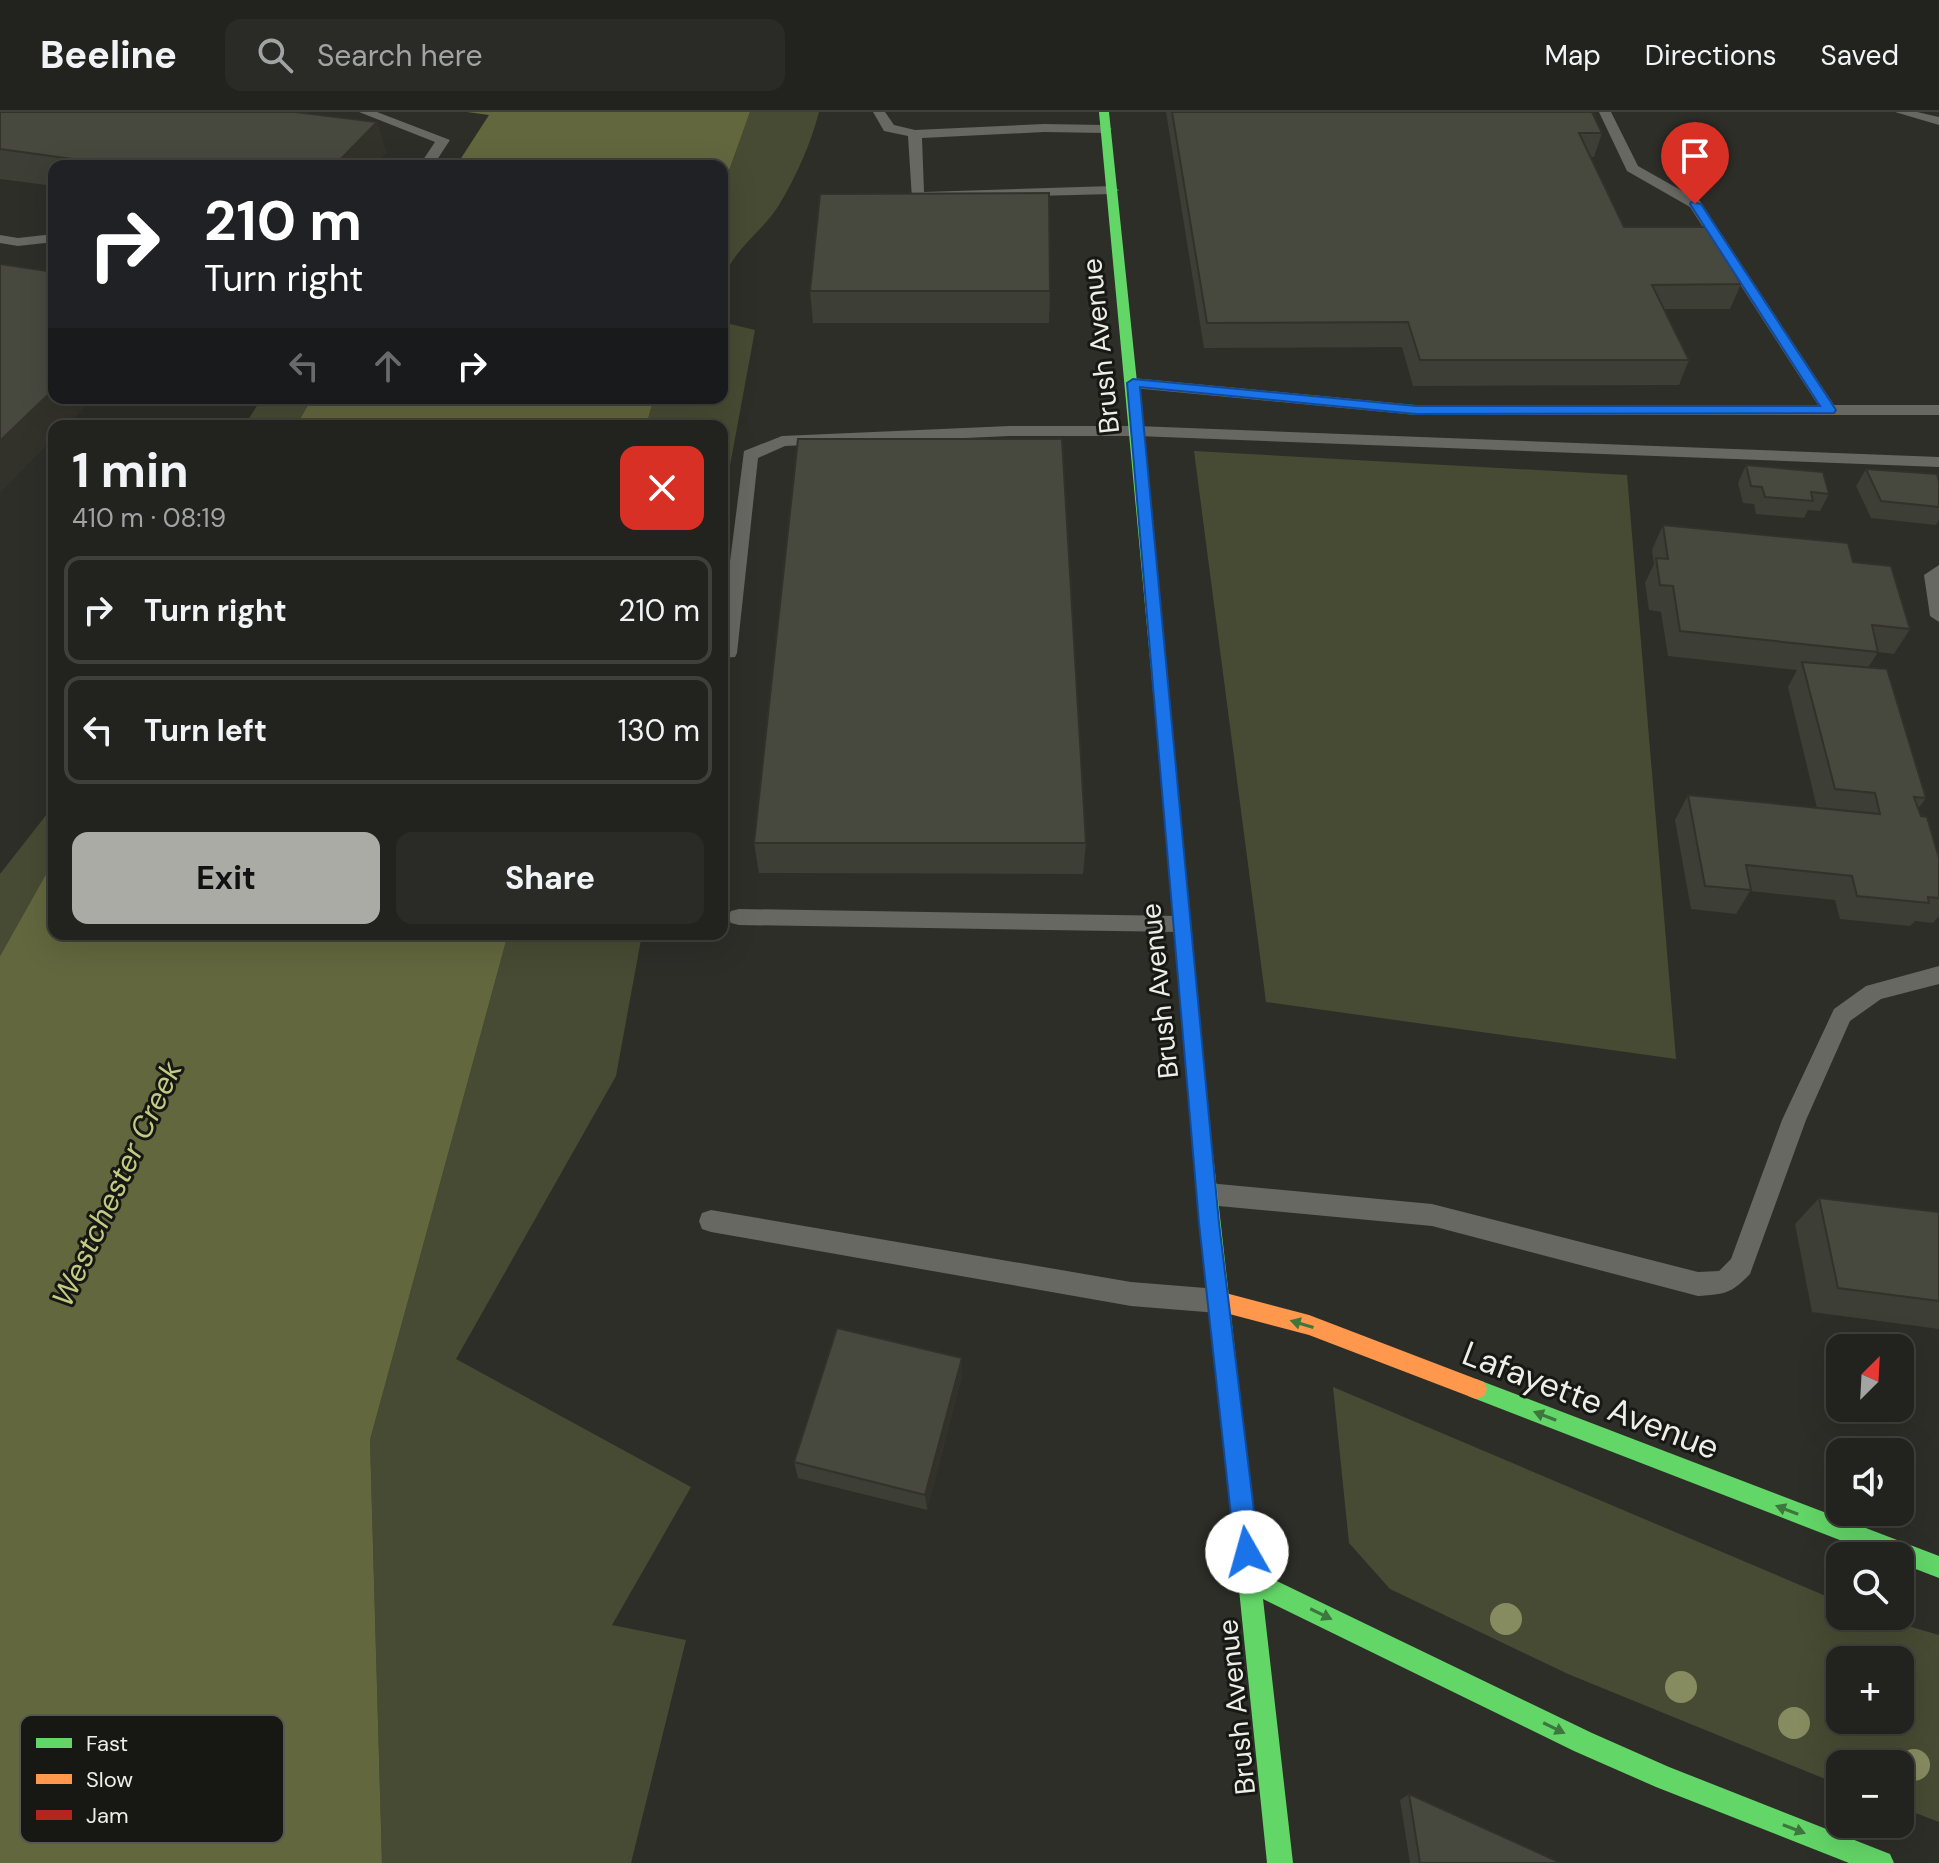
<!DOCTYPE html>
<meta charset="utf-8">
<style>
body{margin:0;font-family:"DM Sans",sans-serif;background:#2a2a27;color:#f1f3f6;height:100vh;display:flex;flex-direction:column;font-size:30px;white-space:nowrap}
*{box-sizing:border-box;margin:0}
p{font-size:26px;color:#a2a4a4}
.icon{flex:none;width:44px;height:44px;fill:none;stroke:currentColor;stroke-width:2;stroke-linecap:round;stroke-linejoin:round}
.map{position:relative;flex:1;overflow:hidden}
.sheet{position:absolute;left:48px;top:308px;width:680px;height:520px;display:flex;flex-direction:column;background:#22221e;border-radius:16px;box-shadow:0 8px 32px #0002,0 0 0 2px #3f3f3c}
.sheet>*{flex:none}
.banner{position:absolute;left:48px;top:48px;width:680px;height:244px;border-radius:16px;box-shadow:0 8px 32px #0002,0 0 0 2px #3f3f3c;background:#202124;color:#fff;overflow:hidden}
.needle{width:52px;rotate:24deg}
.fabs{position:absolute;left:1826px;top:1222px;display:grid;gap:16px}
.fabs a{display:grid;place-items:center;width:88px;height:88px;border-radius:16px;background:#22221e;box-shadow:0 8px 32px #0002,0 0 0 2px #3f3f3c;font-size:40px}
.pin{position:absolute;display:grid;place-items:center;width:68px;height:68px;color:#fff;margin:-82px -34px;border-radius:50% 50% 50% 0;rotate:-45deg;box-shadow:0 0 8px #0007}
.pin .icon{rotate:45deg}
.me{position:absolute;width:88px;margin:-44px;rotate:353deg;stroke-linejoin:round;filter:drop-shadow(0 0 6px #0008)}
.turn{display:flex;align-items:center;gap:28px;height:168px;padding:0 24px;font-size:36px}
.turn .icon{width:104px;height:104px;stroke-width:2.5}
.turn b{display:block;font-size:56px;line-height:68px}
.lanes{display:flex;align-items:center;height:76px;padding:0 24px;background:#0003;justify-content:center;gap:40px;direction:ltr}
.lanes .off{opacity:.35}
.round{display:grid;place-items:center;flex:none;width:84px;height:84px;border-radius:16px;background:#2a2a27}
.headline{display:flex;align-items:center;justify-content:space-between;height:136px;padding:0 24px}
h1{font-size:48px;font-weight:700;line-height:60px}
.primary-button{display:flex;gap:16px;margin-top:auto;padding:16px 24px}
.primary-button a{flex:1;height:92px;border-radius:16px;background:#aaaba4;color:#111;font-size:32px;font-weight:700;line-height:92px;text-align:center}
.primary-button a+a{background:#2a2a27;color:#f1f3f6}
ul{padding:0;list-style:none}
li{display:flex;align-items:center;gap:24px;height:108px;margin:0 16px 12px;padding:0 8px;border:4px solid #3f3f3c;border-radius:16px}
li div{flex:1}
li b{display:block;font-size:30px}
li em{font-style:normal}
header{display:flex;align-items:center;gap:48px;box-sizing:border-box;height:112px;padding:0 40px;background:#22221e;border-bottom:2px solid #3f3f3c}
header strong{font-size:38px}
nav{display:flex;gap:44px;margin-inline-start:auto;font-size:28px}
.search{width:560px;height:72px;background:#2a2a27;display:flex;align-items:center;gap:20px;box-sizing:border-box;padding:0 28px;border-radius:16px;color:#a2a4a4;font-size:30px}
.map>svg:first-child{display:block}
</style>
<header>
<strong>Beeline</strong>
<div class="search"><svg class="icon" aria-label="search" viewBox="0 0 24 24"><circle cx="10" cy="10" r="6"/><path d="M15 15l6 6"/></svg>Search here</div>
<nav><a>Map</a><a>Directions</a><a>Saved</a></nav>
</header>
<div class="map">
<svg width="1939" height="1751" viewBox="0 0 1939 1751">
<rect width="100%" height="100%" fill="#2d2e28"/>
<path fill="#484b33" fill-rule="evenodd" d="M750,0h69c-8,31 -23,65 -40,93 -18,29 -49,45 -57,80v-95z
M722,210l33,8 -33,179v-83h-76l8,-28h68z
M262,286h50l-16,28h-52z
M1194,339l433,24 49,584 -410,-57z
M54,693v55l-54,96v-82z
M508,822h134l-26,142 -160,283 235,128 -79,138 74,15 -55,223h-249l-12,-423z
M1333,1275l507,215v14h33l66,19v187l-39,-15v-43h-60v21l-272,-111 -178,-85 -41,-46zM1840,1548h60v60h-60z"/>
<path fill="#63673e" d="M467,0h283l-28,78v-24h-266l33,-51z
M312,286h342l-8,28h-350z
M54,748v74h454l-138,506 12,423h-382v-907z"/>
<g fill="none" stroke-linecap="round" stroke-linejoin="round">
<path fill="#676862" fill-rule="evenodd" d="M359,0h18l73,28 -17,26h-14l16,-24z
M873,0h12l9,13 21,5 129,-6 61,1 7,4 -7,4 -61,-1 -122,6 2,54 188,-6 7,4 -7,4 -200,5 -4,-63 -24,-5z
M1599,0h12l27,54 62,35 134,204h105v10h-523l-283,-27 -8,-5 8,-5 283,27h402l-128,-198 -63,-36z
M1895,0h22l22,5v8z
M54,122v8l-36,4 -18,-3v-8l18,3z
M1010,314h127l802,31v10l-802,-31h-127l-225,10 -27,12 -21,195 -2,4 -13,1v-33l22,-174 38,-15z
M1939,453v57l-9,-6 -6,-41z
M739,797l441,7 8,2 3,6 -3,6 -8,2 -441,-7 -8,-2 -3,-6 3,-6z
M1939,854v18l-58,15 -31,22 -44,99 -56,154c-19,20 -25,20 -52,22l-266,-70 -224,-21 -9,-3 -3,-8 3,-8 9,-3 224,21 266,68 21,-1 12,-12 51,-139 52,-111 32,-23z
M711,1098l420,72 87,7 9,4 4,8 -4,8 -9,4 -87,-7 -420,-74 -9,-3 -3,-8 3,-8z"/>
<path fill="#63d668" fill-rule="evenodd" d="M1099,0h10l60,579 -8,5 -8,-5z
M1198,981l7,2 2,6 53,472 332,160 77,34 221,87 4,9h-45l-193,-76 -82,-36 -311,-152 30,264h-26l-78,-762 2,-6z
M1476,1267l463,177v22l-39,-15v-7h-19l-413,-160 -3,-7 3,-7z"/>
<path fill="#ff974d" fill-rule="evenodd" d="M1218,1179l91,24 175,67 3,7 -3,7 -8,3 -167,-64 -91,-24 -7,-3 -3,-7 3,-7z"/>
<path fill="#b3261e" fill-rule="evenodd" d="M1161,574l8,5 38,410 -2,6 -7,2 -7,-2 -2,-6 -36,-410z"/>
</g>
<g fill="#878b60">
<circle cx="1506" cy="1507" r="16"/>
<circle cx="1681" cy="1575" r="16"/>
<circle cx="1794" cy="1611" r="16"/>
<circle cx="1914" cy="1653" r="16"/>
</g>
<path fill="#3d3e35" d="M0,0l377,10 9,31 -12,13h-320v20l-54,-7z
M1166,0h426l10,21 -8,24h-4l34,70 117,57 -11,25h-65l24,51 -10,25 -266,1 -11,-39 -198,1z
M810,179h240l-1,32h-236z
M1746,353l83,29 -9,17 -12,-1 -4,8 -48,-4 -2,-10 -11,-1 -5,-20z
M1866,357l73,13v38l-3,5 -65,-7 -15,-32z
M1663,413l190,37 57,67 -16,25 -16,-2 -10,16 58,130 -8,11 21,49v58l-6,7 -18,-2 -5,5 -70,-7 -5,-19 -85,-9 -14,23 -45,-5 -16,-89 13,-25 129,13 -29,-121 9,-17 -129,-14 -7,-44 -12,-2 -4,-27 9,-19 -2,-14z
M754,731h332l-3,31 -324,-1z
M1819,1086l120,14v117l-127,-17 -17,-88z
M962,1264l-35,134 -129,-32 -4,-16z
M1409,1682l152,69h-151l-10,-63z"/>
<path fill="#32322b" d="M377,10l9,31 -12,13h-40z
M54,277v9h40l-28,28h-12v12l-54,55v-52z
M962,1246v18l-35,134 -2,-15z"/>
<path fill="#47483e" stroke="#32322b" stroke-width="2" d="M0,0h295l82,10 -43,44h-211l-123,-17z
M1172,0h420l10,21h-23l45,94h85l32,57 -89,1 37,75h-269l-12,-38 -201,1z
M1049,81l1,98h-240l10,-97z
M0,152l54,8v117l-54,52z
M798,327h264l24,404h-332z
M1746,353l77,7 6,22 -18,-2 2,9 -48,-4 -3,-10 -11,-1z
M1866,357l71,5 2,8v25l-58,-6z
M1663,413l185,18 5,19 38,4 19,63 -38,-4 6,27 -198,-21 -7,-45 -13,-1 -4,-27 12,1z
M1802,550l85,7 39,129 -12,-1 7,19 6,1 12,41v40l-11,-1 1,6 -72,-7 -5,-20 -106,-11 5,25 -46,-4 -17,-91 192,19 -5,-21 -40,-4z
M1819,1086l120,14v89l-101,-13z
M837,1216l125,30 -37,137 -131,-33z
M1409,1682l152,69h-141z"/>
<defs><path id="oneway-solid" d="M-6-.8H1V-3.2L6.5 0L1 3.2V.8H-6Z" transform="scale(2)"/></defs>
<g fill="#3d773e">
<use href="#oneway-solid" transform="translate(1302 1212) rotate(-163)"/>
<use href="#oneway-solid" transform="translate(1545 1304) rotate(-159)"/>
<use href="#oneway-solid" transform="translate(1787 1398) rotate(-159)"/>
<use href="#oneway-solid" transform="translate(1321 1502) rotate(26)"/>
<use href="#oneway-solid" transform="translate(1554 1616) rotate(26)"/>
<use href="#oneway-solid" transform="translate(1794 1717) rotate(21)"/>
</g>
<path fill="#1a73e8" stroke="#114b97" stroke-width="2" d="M1691,90l10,2 135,206 -2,3 -418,1 -276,-27 79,836 40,329 -4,8 -8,4 -8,-4 -4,-8 -36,-329 -72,-840 6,-4 283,27h404l-130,-202z"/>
<g text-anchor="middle" stroke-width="6" stroke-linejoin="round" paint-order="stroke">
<g font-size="28" fill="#edeee7" stroke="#171813">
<text transform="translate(1100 234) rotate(-96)" y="10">Brush Avenue</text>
<text transform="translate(1159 879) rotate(-96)" y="10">Brush Avenue</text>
<text transform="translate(1236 1595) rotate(-96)" y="10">Brush Avenue</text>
</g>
<g font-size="30" font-style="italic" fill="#c3cb82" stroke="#171813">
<text transform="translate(117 1072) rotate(-65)" y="10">Westchester Creek</text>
</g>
<g font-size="34" fill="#edeee7" stroke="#171813">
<text transform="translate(1591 1288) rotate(21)" y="12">Lafayette Avenue</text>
</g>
</g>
<rect x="20" y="1603" width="264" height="128" rx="12" fill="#171813" stroke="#575853" stroke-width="2"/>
<rect x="36" y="1626" width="36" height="10" fill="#63d668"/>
<rect x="36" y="1662" width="36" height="10" fill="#ff974d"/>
<rect x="36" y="1698" width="36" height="10" fill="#b3261e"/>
<g font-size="22" fill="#edeee7">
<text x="86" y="1639">Fast</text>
<text x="86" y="1675">Slow</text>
<text x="86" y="1711">Jam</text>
</g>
</svg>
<div class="fabs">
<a><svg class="needle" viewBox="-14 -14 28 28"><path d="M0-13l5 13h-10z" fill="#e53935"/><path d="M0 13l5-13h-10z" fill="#a2a4a4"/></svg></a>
<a><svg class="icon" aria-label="sound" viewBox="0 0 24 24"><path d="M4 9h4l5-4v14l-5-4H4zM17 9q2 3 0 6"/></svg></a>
<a><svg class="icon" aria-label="search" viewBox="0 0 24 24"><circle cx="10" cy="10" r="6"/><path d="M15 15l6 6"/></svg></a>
<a>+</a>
<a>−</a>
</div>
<div class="pin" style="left:1695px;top:92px;background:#d93025"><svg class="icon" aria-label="arrive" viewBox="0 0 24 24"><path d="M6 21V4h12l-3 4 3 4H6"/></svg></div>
<svg class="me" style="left:1247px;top:1440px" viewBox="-20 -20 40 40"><circle r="19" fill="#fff"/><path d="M0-13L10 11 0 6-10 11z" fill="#1a73e8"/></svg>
<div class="banner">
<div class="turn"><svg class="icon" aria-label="right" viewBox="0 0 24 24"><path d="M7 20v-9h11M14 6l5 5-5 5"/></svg><div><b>210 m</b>Turn right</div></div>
<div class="lanes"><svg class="icon off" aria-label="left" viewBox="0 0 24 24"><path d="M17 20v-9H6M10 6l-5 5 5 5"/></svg><svg class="icon off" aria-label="ahead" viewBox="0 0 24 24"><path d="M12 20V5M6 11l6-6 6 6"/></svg><svg class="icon" aria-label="right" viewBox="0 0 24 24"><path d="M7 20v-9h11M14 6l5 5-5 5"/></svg></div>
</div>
<section class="sheet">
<div class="headline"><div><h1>1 min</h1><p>410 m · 08:19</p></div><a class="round" style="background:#d93025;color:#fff"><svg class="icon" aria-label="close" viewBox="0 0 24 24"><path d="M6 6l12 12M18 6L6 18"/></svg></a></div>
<ul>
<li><svg class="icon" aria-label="right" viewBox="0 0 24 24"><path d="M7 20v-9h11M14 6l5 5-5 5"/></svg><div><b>Turn right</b></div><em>210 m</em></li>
<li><svg class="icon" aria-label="left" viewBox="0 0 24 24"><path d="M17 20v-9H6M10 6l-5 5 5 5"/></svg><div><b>Turn left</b></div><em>130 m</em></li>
</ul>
<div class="primary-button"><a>Exit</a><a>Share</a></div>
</section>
</div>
